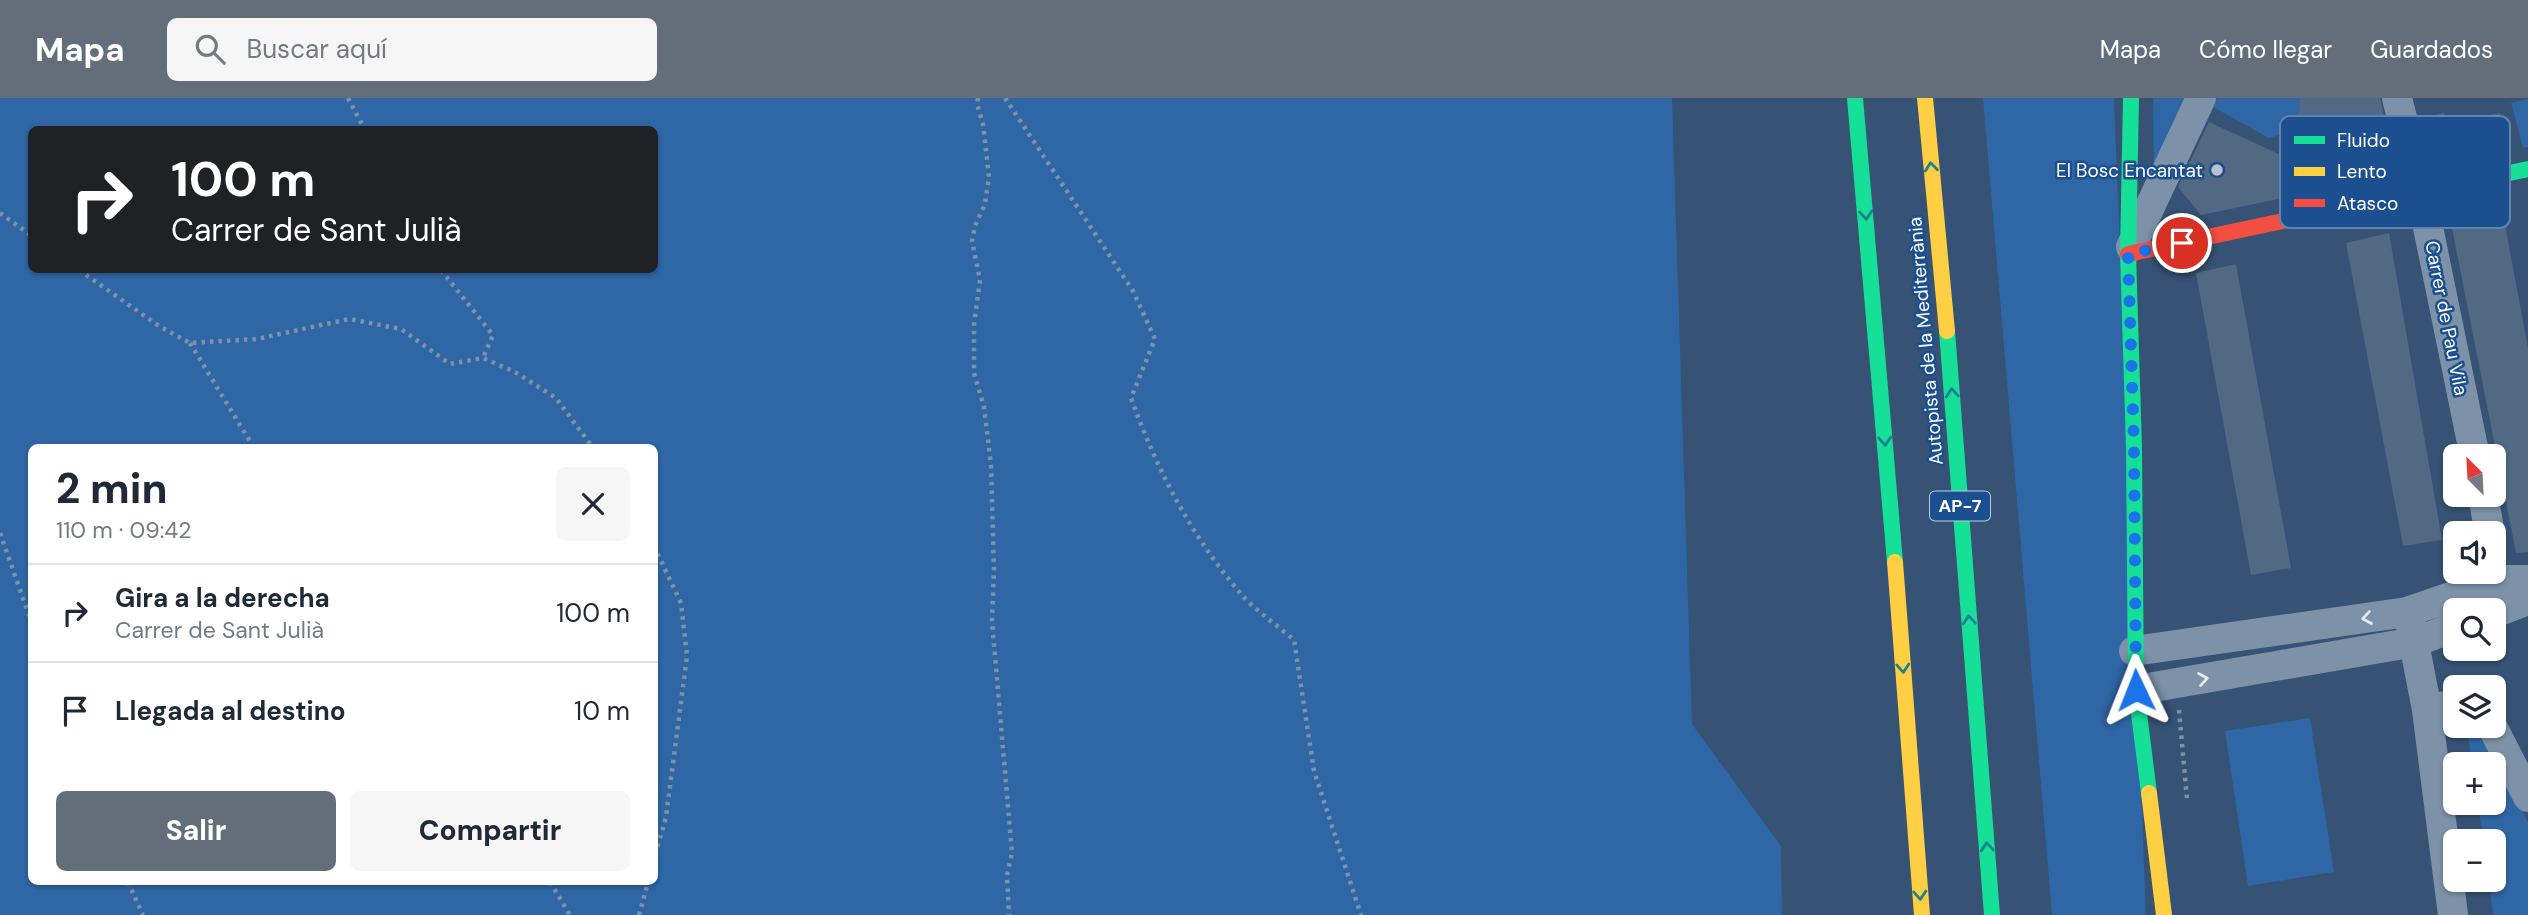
<!DOCTYPE html>
<html lang="es">
<meta charset="utf-8">
<style>
body{margin:0;font-family:"DM Sans",sans-serif;background:#f6f6f7;color:#1f2937;height:100vh;display:flex;flex-direction:column;font-size:26px;white-space:nowrap}
*{box-sizing:border-box;margin:0}
p{font-size:23px;color:#747a83}
.icon{flex:none;width:38px;height:38px;fill:none;stroke:currentColor;stroke-width:2;stroke-linecap:round;stroke-linejoin:round}
.map{position:relative;flex:1;overflow:hidden}
.side{position:absolute;left:28px;top:346px;width:630px;height:441px;display:flex;flex-direction:column;background:#fff;border-radius:10px;box-shadow:0 2px 5px #0004}
.side>*{flex:none}
.hud{position:absolute;left:28px;top:28px;width:630px;height:147px;border-radius:10px;box-shadow:0 2px 5px #0004;background:#202124;color:#fff;overflow:hidden}
.needle{width:46px;rotate:336deg}
.fabs{position:absolute;left:2443px;top:346px;display:grid;gap:14px}
.fabs a{display:grid;place-items:center;width:63px;height:63px;border-radius:10px;background:#fff;box-shadow:0 2px 5px #0004;font-size:35px}
.pin{position:absolute;display:grid;place-items:center;width:60px;height:60px;color:#fff;margin:-30px;border:4px solid #fff;border-radius:50%;box-shadow:0 2px 7px #0007}
.me{position:absolute;width:77px;margin:-38px;rotate:358deg;stroke-linejoin:round;filter:drop-shadow(0 0 5px #0008)}
.turn{display:flex;align-items:center;gap:24px;height:147px;padding:0 28px;font-size:32px}
.turn .icon{width:91px;height:91px;stroke-width:2.5}
.turn b{display:block;font-size:49px;line-height:60px}
.round{display:grid;place-items:center;flex:none;width:74px;height:74px;border-radius:10px;background:#f6f6f7}
.overview{display:flex;align-items:center;justify-content:space-between;height:119px;padding:0 28px}
h1{font-size:42px;font-weight:800;line-height:52px}
.cta{display:flex;gap:14px;margin-top:auto;padding:14px 28px}
.cta a{flex:1;height:80px;border-radius:10px;background:#646e7b;color:#fff;font-size:28px;font-weight:800;line-height:80px;text-align:center}
.cta a+a{background:#f6f6f7;color:#1f2937}
ul{padding:0;list-style:none}
li{display:flex;align-items:center;gap:21px;height:98px;padding:0 28px;border-top:2px solid #e0e1e3}
li div{flex:1}
li b{display:block;font-size:26px}
li em{font-style:normal}
header{display:flex;align-items:center;gap:42px;box-sizing:border-box;height:98px;padding:0 35px;background:#646e7b;color:#fff}
header strong{font-size:33px}
nav{display:flex;gap:38px;margin-inline-start:auto;font-size:24px}
.search{width:490px;height:63px;background:#f6f6f7;display:flex;align-items:center;gap:18px;box-sizing:border-box;padding:0 24px;border-radius:10px;color:#747a83;font-size:26px}
.map>svg:first-child{display:block}
</style>
<header>
<strong>Mapa</strong>
<div class="search"><svg class="icon" aria-label="search" viewBox="0 0 24 24"><circle cx="10" cy="10" r="6"/><path d="M15 15l6 6"/></svg>Buscar aquí</div>
<nav><a>Mapa</a><a>Cómo llegar</a><a>Guardados</a></nav>
</header>
<div class="map">
<svg width="2528" height="817" viewBox="0 0 2528 817">
<rect width="100%" height="100%" fill="#365274"/>
<path fill="#2f66a5" fill-rule="evenodd" d="M0,0h1672l20,626 89,122 1,69h-1782zM32,32h622v140h-622zM654,350v434h-622v-434z
M1983,0h131l32,817h-94z
M2153,0h36l-35,76z
M2217,0h83l-2,31 -29,9 -56,-31z
M2528,1v48l-5,1 -12,-45z
M2310,620l24,154 -86,14 -23,-155z
M2467,628h12l49,96v93h-35l-4,-35h5v-38h-11l-5,-39h16v-38h-22z"/>
<path fill="#526984" d="M2300,0h80l18,76 -197,41 -23,-28 31,-65 87,40z
M2444,15l3,11 53,-11 9,38 -61,12 -20,-13 -8,-31z
M2503,116l25,134v204l-12,1 -65,-330z
M2389,135l53,307 -39,6 -57,-303z
M2236,166l55,304 -40,7 -55,-302z"/>
<g fill="none" stroke-linecap="round" stroke-linejoin="round">
<path stroke="#7d92a8" stroke-width="4.5" stroke-dasharray="3.5 5" stroke-linecap="butt" d="M348,0l17,32
M978,0l-1,6 6,20 6,53 -4,27 -10,22 -3,15 8,39 -6,45v48l10,34 7,58 3,104 -2,52 20,232 -5,22 2,40
M1005,0l128,193 22,48 -24,59c27,74 59,136 110,196 15,17 36,31 53,46l20,131 47,144
M0,115l32,23
M79,172l80,56 31,17 67,-4 92,-20 52,10 49,35 33,-6 32,14 41,26 37,50
M441,172l52,65 -10,23
M190,245l64,105
M0,435l32,91
M654,448l27,57 6,53 -21,161 -12,42
M2179,612l8,89
M128,784l15,33
M550,784l20,33
M639,817l9,-33"/>
<path stroke="#7d92a8" stroke-width="30" d="M2397,0l24,95 54,264
M2131,149l70,-149
M2483,397l7,39
M2494,515l34,-13
M2410,524l17,88 26,205
M2134,553l273,-39 93,-32h28
M2136,592l279,-48 40,-15
M2427,612l28,-6
M2492,628l36,71"/>
<path stroke="#16e098" stroke-width="16" d="M1855,0l40,464
M2131,0l-3,156 6,193 2,243 13,103
M2395,99l133,-28
M1947,233l45,584"/>
<path stroke="#ffcf43" stroke-width="16" d="M1925,0l22,233
M1895,464l27,353
M2149,695l15,122"/>
<path stroke="#f24e42" stroke-width="16" d="M2128,156l267,-57"/>
</g>
<defs><path id="oneway-chevron" d="M-2-3.5L2.5 0L-2 3.5" fill="none" stroke-width="1.6" stroke-linecap="round" stroke-linejoin="round" transform="scale(1.75)"/></defs>
<g stroke="#198292">
<use href="#oneway-chevron" transform="translate(1931 69) rotate(-96)"/>
<use href="#oneway-chevron" transform="translate(1866 117) rotate(85)"/>
<use href="#oneway-chevron" transform="translate(1952 295) rotate(-94)"/>
<use href="#oneway-chevron" transform="translate(1885 343) rotate(86)"/>
<use href="#oneway-chevron" transform="translate(1969 522) rotate(-94)"/>
<use href="#oneway-chevron" transform="translate(1903 570) rotate(86)"/>
<use href="#oneway-chevron" transform="translate(1987 749) rotate(-94)"/>
<use href="#oneway-chevron" transform="translate(1920 797) rotate(86)"/>
</g>
<g stroke="#e5e9ee">
<use href="#oneway-chevron" transform="translate(2367 520) rotate(171)"/>
<use href="#oneway-chevron" transform="translate(2203 581) rotate(-9)"/>
</g>
<g fill="none" stroke-linecap="round" stroke-linejoin="round">
<path stroke="#1a73e8" stroke-width="12" stroke-dasharray="0 21.6" d="M2136,592l-2,-243 -6,-193 54,-11"/>
</g>
<circle fill="#b9c2ce" stroke="#1b4f8f" stroke-width="2.5" cx="2217" cy="72" r="7"/>
<g text-anchor="middle" stroke-width="5" stroke-linejoin="round" paint-order="stroke">
<rect fill="#1b4f8f" stroke="#bbcadd" stroke-width="2" x="1930" y="393.5" width="60" height="29" rx="5"/>
<g font-size="18" font-weight="bold" fill="#fff">
<text x="1960" y="414">AP-7</text>
</g>
<g font-size="19" fill="#fff" stroke="#1b4f8f" text-anchor="end">
<text x="2203" y="79">El Bosc Encantat</text>
</g>
<g font-size="19" fill="#fff" stroke="#1b4f8f">
<text transform="translate(2447 220) rotate(79)" y="7">Carrer de Pau Vila</text>
<text transform="translate(1925 243) rotate(-95)" y="7">Autopista de la Mediterrània</text>
</g>
</g>
<rect x="2280" y="18" width="230" height="112" rx="10" fill="#1b4f8f" stroke="#5f84b1" stroke-width="2"/>
<rect x="2294" y="38" width="31" height="8" fill="#16e098"/>
<rect x="2294" y="69" width="31" height="9" fill="#ffcf43"/>
<rect x="2294" y="101" width="31" height="8" fill="#f24e42"/>
<g font-size="19" fill="#fff">
<text x="2337" y="49">Fluido</text>
<text x="2337" y="80">Lento</text>
<text x="2337" y="112">Atasco</text>
</g>
</svg>
<div class="fabs">
<a><svg class="needle" viewBox="-14 -14 28 28"><path d="M0-13l5 13h-10z" fill="#e53935"/><path d="M0 13l5-13h-10z" fill="#747a83"/></svg></a>
<a><svg class="icon" aria-label="sound" viewBox="0 0 24 24"><path d="M4 9h4l5-4v14l-5-4H4zM17 9q2 3 0 6"/></svg></a>
<a><svg class="icon" aria-label="search" viewBox="0 0 24 24"><circle cx="10" cy="10" r="6"/><path d="M15 15l6 6"/></svg></a>
<a><svg class="icon" aria-label="layers" viewBox="0 0 24 24"><path d="M12 4l9 5-9 5-9-5zM3 14l9 5 9-5"/></svg></a>
<a>+</a>
<a>−</a>
</div>
<div class="pin" style="left:2182px;top:145px;background:#d93025"><svg class="icon" aria-label="arrive" viewBox="0 0 24 24"><path d="M6 21V4h12l-3 4 3 4H6"/></svg></div>
<svg class="me" style="left:2136px;top:592px" viewBox="-20 -20 40 40"><path d="M0-17L14 15 0 8-14 15z" fill="#1a73e8" stroke="#fff" stroke-width="4"/></svg>
<div class="hud">
<div class="turn"><svg class="icon" aria-label="right" viewBox="0 0 24 24"><path d="M7 20v-9h11M14 6l5 5-5 5"/></svg><div><b>100 m</b>Carrer de Sant Julià</div></div>
</div>
<section class="side">
<div class="overview"><div><h1>2 min</h1><p>110 m · 09:42</p></div><a class="round"><svg class="icon" aria-label="close" viewBox="0 0 24 24"><path d="M6 6l12 12M18 6L6 18"/></svg></a></div>
<ul>
<li><svg class="icon" aria-label="right" viewBox="0 0 24 24"><path d="M7 20v-9h11M14 6l5 5-5 5"/></svg><div><b>Gira a la derecha</b><p>Carrer de Sant Julià</p></div><em>100 m</em></li>
<li><svg class="icon" aria-label="arrive" viewBox="0 0 24 24"><path d="M6 21V4h12l-3 4 3 4H6"/></svg><div><b>Llegada al destino</b></div><em>10 m</em></li>
</ul>
<div class="cta"><a>Salir</a><a>Compartir</a></div>
</section>
</div>
